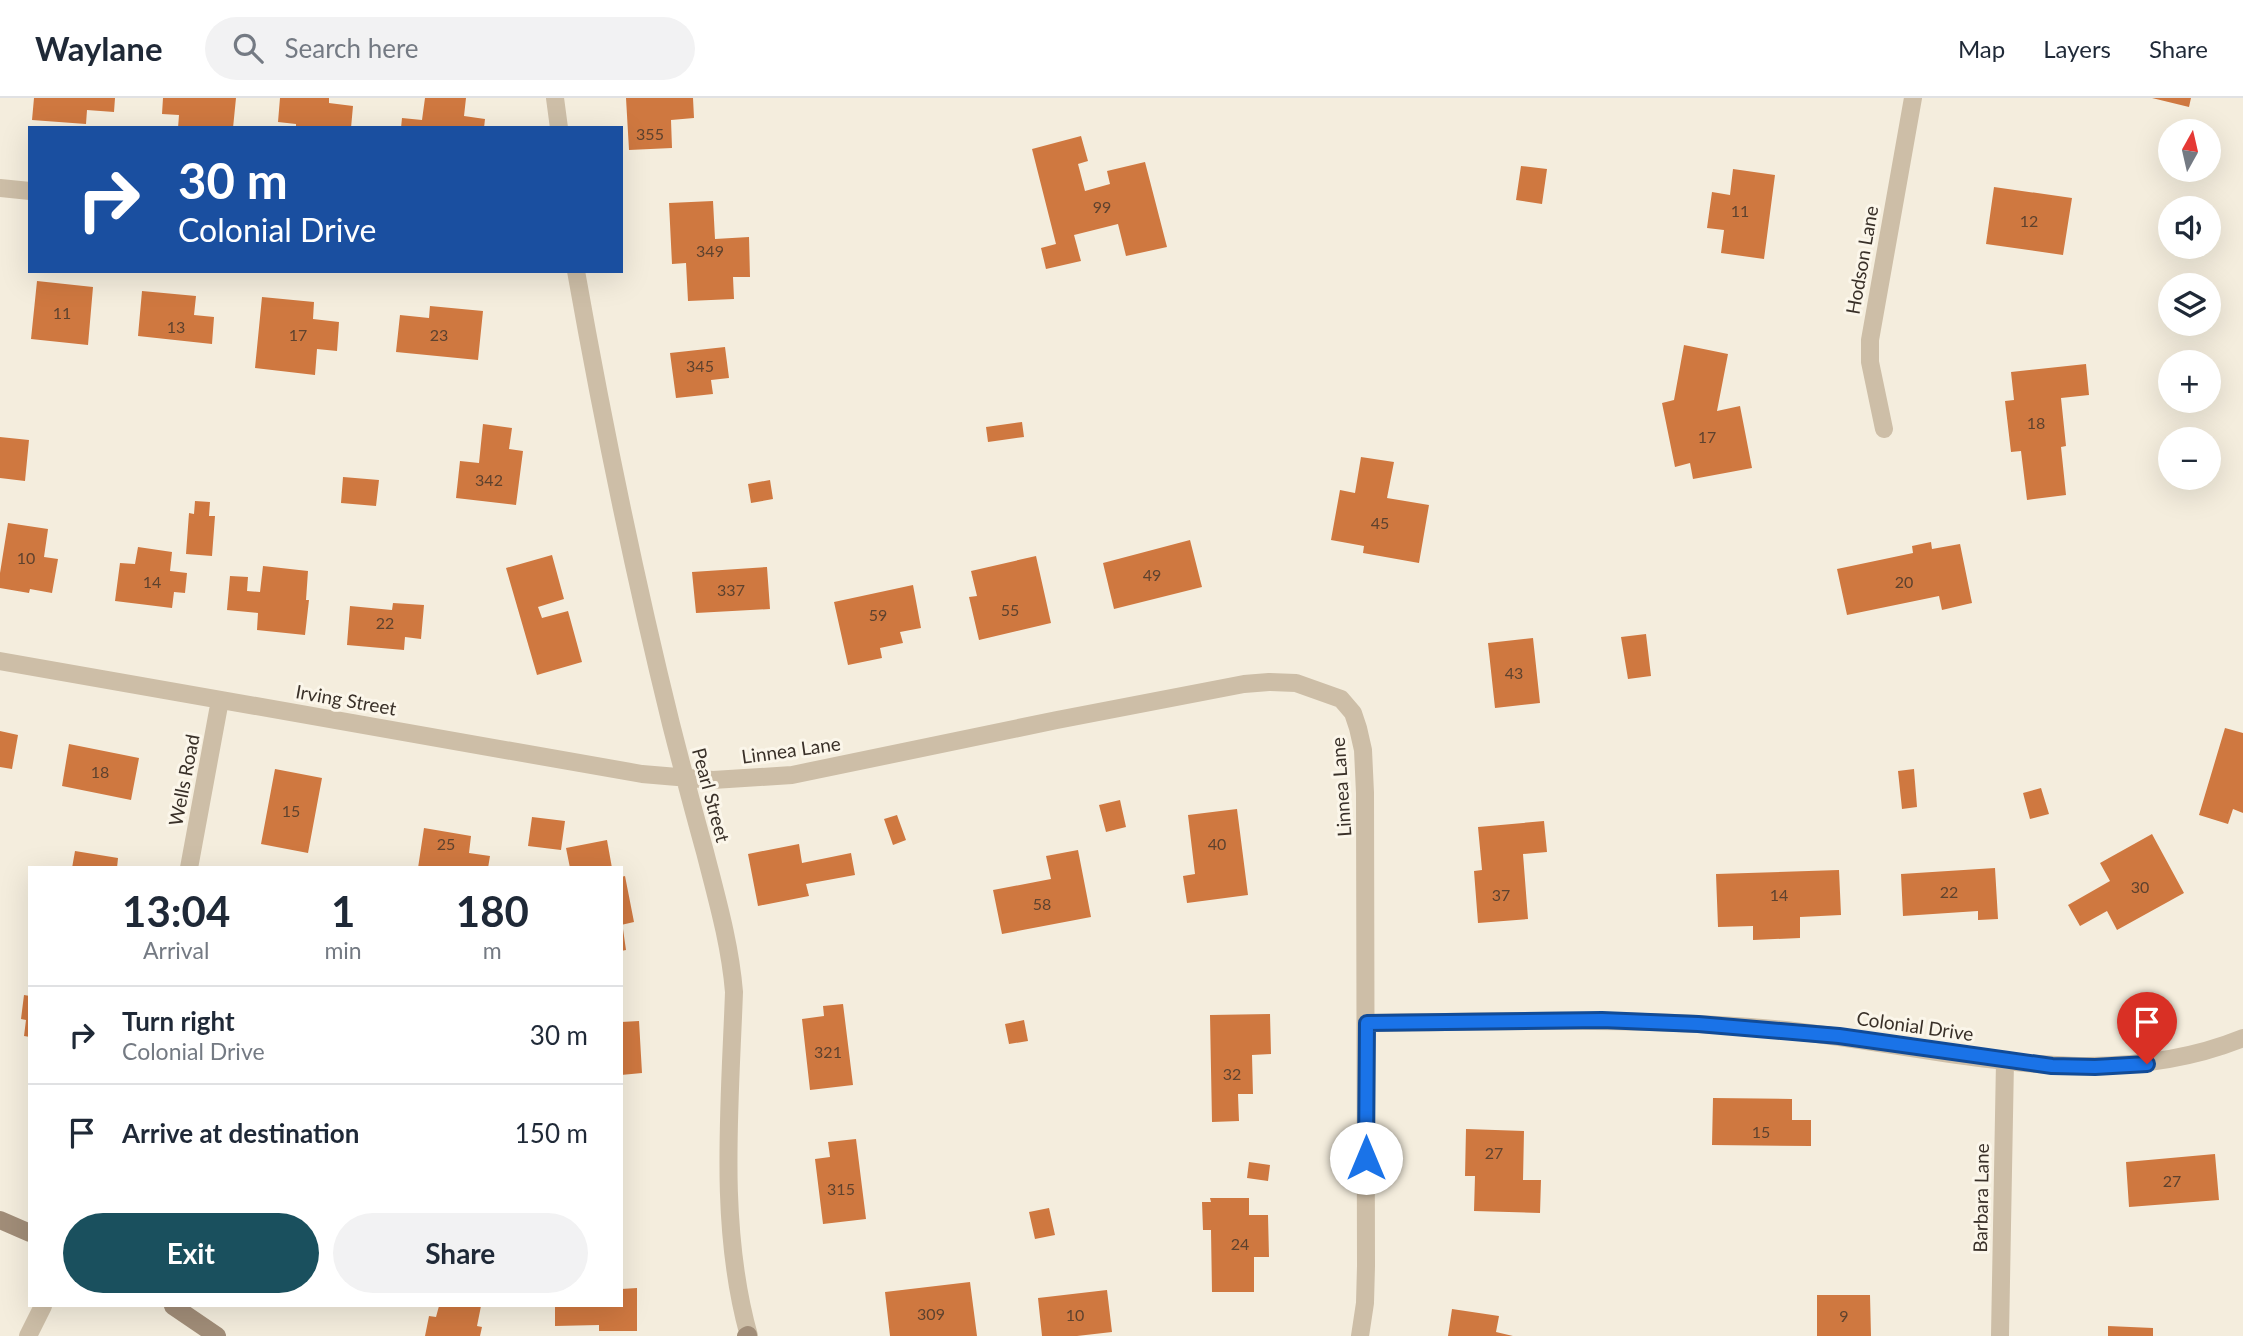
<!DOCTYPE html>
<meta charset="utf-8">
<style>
body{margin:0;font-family:Lato,sans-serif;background:#f2f2f3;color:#1f2937;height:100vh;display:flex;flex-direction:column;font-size:26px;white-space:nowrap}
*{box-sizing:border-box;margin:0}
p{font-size:23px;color:#747a83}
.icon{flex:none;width:38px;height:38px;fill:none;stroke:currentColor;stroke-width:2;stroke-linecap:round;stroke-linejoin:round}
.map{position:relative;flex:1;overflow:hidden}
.sheet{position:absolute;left:28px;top:768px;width:595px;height:441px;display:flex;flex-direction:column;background:#fff;border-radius:0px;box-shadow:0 7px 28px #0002}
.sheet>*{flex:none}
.banner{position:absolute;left:28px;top:28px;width:595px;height:147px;border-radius:0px;box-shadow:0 7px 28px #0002;background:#1a4fa0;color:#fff;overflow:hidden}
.needle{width:46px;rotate:8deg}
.controls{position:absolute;left:2158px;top:21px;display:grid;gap:14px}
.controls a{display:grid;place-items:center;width:63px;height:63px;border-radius:50%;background:#fff;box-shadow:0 7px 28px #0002;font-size:35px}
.pin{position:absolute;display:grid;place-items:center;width:60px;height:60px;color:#fff;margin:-72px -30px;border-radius:50% 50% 50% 0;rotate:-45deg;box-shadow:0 0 7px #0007}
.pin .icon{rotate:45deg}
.me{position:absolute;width:77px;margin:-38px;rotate:0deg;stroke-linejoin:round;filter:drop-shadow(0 0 5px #0008)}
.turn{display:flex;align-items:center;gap:24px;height:147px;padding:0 35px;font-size:32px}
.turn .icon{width:91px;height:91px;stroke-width:2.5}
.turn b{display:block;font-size:49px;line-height:60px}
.eta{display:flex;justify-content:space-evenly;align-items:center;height:119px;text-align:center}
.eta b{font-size:42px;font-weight:700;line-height:49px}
.action{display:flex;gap:14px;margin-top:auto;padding:14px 35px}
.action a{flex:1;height:80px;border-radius:42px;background:#1a505e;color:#fff;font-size:28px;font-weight:700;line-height:80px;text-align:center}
.action a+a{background:#f2f2f3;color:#1f2937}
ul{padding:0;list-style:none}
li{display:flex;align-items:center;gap:21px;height:98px;padding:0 35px;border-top:2px solid #e0e1e3}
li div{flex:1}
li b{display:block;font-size:26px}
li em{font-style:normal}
header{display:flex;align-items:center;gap:42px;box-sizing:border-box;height:98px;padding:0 35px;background:#fff;border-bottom:2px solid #e0e1e3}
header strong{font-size:33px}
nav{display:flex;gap:38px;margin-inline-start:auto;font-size:24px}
.search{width:490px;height:63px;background:#f2f2f3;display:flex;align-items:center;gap:18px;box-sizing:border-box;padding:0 24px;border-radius:38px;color:#747a83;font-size:26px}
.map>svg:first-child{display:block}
</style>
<header>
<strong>Waylane</strong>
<div class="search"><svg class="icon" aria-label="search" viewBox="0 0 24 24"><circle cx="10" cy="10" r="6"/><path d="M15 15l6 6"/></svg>Search here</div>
<nav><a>Map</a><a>Layers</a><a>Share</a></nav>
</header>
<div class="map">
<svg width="2243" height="1238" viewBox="0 0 2243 1238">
<rect width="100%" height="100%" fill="#f4eddd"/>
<path fill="#cf7840" d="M34,0h81l-1,14 -27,-2 -1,14 -54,-4z
M163,0h73l-3,30h-55l1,-13 -17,-1z
M280,0h49v5l24,3 -2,22h-55v-4l-18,-2z
M425,0h41l-2,18 21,3 -1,9h-83l1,-10 20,2z
M626,0h67l1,20 -23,2 1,28 -43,2z
M2152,0h39l-2,9z
M1081,38l7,25 -10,3 7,27 25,-7 -3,-13 38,-9 22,85 -41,9 -8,-32 -44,11 7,26 -35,8 -5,-21 15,-4 -24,-95z
M1521,68l26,3 -5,35 -26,-4z
M1733,71l42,6 -11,84 -43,-6 3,-23 -17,-2 5,-36 18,3z
M1994,89l78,11 -9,57 -77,-11z
M713,103l2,38 34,-2 1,40h-17l1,22 -46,2 -2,-38 -14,1 -3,-61z
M37,183l56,6 -5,58 -57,-6z
M142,193l54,5 -2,19 20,2 -2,27 -74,-8z
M262,199l52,5 -1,17 26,3 -2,29 -20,-2 -2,26 -60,-7z
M430,208l53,5 -5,49 -82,-8 4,-37 29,3z
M1684,247l44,9 -11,57 23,-5 12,62 -59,11 -3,-16 -15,4 -13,-64 12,-3z
M725,249l4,31 -18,2 2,14 -37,4 -6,-45z
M2086,266l3,31 -28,3 5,48 -5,1 5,48 -39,5 -6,-49 -10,1 -6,-51 9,-1 -3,-28z
M1022,324l2,15 -36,5 -2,-15z
M483,326l29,4 -3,21 14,2 -7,54 -60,-7 4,-37 19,2z
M0,339l29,3 -4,41 -25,-3z
M1361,359l33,5 -7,36 42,7 -10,58 -56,-10 1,-7 -33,-6 9,-50 15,3z
M343,379l36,3 -3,26 -35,-3z
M770,382l3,19 -22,4 -3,-19z
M195,403l15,1 -1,14h6l-3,40 -26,-2 3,-41 5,1z
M8,425l40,6 -4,28 14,2 -6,34 -22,-4 -1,4 -29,-5v-15z
M1190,442l12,47 -88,22 -11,-46z
M1931,444l1,7 28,-5 12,59 -30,7 -3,-14 -92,19 -10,-46 76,-16 -1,-7z
M138,449l34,5 -2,19 17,2 -2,20 -11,-1 -2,16 -57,-7 5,-38 15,1z
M552,457l12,44 -26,8 4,11 26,-7 14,51 -45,13 -31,-107z
M1036,458l15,67 -72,17 -10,-43 8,-1 -6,-25z
M263,468l45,5 -2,29h3l-4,35 -48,-5 1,-17 -31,-3 3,-34 18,1 -1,14 13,1z
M767,469l3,42 -74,4 -4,-41z
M913,487l8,43 -21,4 3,11 -23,5 2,10 -34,7 -14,-63z
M393,505l31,2 -3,34 -16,-2 -1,13 -57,-5 3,-39 42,4z
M1646,536l5,42 -23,3 -7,-42z
M1533,540l7,65 -45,5 -7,-65z
M2225,630l18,5v80l-10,-4 -5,15 -29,-9z
M0,633l18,4 -6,34 -12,-2z
M69,646l70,14 -8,42 -69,-14z
M275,671l47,9 -14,75 -47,-9z
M1914,671l3,38 -15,2 -4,-38z
M2041,690l8,26 -19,5 -7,-26z
M1120,702l6,27 -20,5 -7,-27z
M1237,711l11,86 -61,8 -4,-27 12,-2 -7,-59z
M897,717l9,25 -13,5 -9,-26z
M532,719l33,4 -4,29 -33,-4z
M1544,723l3,31 -24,2 5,65 -50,4 -4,-52 8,-1 -4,-43z
M424,730l47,8 -2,17 21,3 -2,12h-70z
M2152,736l32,59 -67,37 -10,-19 -27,15 -12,-21 42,-24 -10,-18z
M607,742l5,28h-42l-4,-20z
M799,746l3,19 49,-10 4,22 -49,9 3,12 -51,10 -10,-52z
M1078,752l13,67 -89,17 -9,-44 58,-11 -5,-23z
M75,753l43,7 -1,10h-45z
M1995,770l3,51 -20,1v-9l-75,5 -2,-42z
M1839,772l2,45 -41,2v21l-47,2v-14l-35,1 -2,-53z
M625,778l9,46 -13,3v-48z
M623,831l3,21 -5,1v-21z
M24,897l6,1v41l-6,-1 2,-16 -5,-1z
M843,906l10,81 -43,5 -8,-71 22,-3 -1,-10z
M1270,916l1,40 -19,1 1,39h-15l1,27 -27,1 -2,-107z
M1024,922l4,21 -19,3 -4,-20z
M639,923l3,52 -21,2v-53z
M1713,1000l79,1v21h19v26l-99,-1z
M1466,1031l58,2 -1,49h18l-1,33 -66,-2 1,-35h-10z
M856,1041l10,80 -43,5 -8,-65 15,-2 -2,-15z
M2215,1056l4,46 -90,7 -3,-45z
M1249,1064l21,3 -2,16 -21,-3z
M1210,1100h39v17h19l1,42h-15v35h-42l-1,-62h-8l-1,-28h9z
M1049,1110l6,27 -20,4 -6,-27z
M970,1184l7,54h-87l-5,-44z
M637,1190v43h-38v-6l-44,1v-20h66v-17z
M1107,1192l5,42 -35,4h-35l-4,-38z
M1817,1197h53l1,41h-54z
M439,1208h42l-4,20 5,1 -2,9h-55l4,-20 7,1z
M1452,1211l47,7 -3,16 17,4h-65z
M2108,1228l45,2v8h-45z"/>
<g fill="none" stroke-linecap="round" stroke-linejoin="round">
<path stroke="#cdbea7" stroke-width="18" d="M555,0l4,30
M0,90l30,3
M576,173c27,152 58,303 95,453 11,43 22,85 34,128 12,47 25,92 29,140 -4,113 -16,234 15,344
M1884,331l-14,-67v-22l43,-242
M0,563l642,113 71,6 79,-5 265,-55 187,-36 25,-2 27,1 45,16 12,14 5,15 5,22 2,43 1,473 -1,37 -5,33
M189,770l31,-168
M1367,925c136,-2 271,-6 407,6 154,14 319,70 469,9
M28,1238l15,-30
M2000,1238l5,-275"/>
<path stroke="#a18d78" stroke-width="18" d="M0,1122l30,13
M173,1208l44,30
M746,1238l2,-1"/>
</g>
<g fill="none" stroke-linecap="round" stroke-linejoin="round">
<g stroke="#114b97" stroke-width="18">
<path id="route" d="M1366,1060l1,-135 235,-3 96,4 141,12 213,30 43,1 52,-3"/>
</g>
<use href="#route" stroke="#1a73e8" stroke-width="12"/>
</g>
<g text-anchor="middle" stroke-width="6" stroke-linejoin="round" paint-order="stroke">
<g font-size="16" fill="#5e422e">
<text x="650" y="42">355</text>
<text x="1102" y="115">99</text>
<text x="1740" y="119">11</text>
<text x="2029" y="129">12</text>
<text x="710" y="159">349</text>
<text x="62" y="221">11</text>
<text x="176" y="235">13</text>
<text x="298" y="243">17</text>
<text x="439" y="243">23</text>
<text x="700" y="274">345</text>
<text x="2036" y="331">18</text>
<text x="1707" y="345">17</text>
<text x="489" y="388">342</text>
<text x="1380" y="431">45</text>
<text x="26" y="466">10</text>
<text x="1152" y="483">49</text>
<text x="152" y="490">14</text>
<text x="1904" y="490">20</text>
<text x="731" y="498">337</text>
<text x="1010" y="518">55</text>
<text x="878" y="523">59</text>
<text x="385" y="531">22</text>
<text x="1514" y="581">43</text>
<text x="100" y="680">18</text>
<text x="291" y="719">15</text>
<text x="446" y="752">25</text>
<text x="1217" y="752">40</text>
<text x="2140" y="795">30</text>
<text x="1949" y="800">22</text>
<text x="1501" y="803">37</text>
<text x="1779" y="803">14</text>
<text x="1042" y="812">58</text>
<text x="828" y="960">321</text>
<text x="1232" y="982">32</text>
<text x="1761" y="1040">15</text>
<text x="1494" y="1061">27</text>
<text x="2172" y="1089">27</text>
<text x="841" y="1097">315</text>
<text x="1240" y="1152">24</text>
<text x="931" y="1222">309</text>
<text x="1075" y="1223">10</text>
<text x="1844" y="1224">9</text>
</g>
<g font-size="19" fill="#393028" stroke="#fbf6ea">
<text transform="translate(1862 162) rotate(-80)" y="7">Hodson Lane</text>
<text transform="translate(346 602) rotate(10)" y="7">Irving Street</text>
<text transform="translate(791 652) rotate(-8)" y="7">Linnea Lane</text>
<text transform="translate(184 682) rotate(-79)" y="7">Wells Road</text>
<text transform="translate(1341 689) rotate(-94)" y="7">Linnea Lane</text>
<text transform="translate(711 697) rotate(75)" y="7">Pearl Street</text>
<text transform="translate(1915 928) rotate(8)" y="7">Colonial Drive</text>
<text transform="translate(1981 1100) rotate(-89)" y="7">Barbara Lane</text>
</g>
</g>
</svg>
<div class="controls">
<a><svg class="needle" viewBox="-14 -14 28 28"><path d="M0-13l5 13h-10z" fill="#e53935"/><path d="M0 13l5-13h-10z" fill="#747a83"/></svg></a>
<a><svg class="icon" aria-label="sound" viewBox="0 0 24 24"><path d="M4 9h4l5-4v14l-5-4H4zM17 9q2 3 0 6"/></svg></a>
<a><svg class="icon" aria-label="layers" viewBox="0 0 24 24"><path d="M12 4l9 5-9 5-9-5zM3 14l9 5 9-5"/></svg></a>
<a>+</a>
<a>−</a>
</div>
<div class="pin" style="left:2147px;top:966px;background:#d93025"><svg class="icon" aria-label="arrive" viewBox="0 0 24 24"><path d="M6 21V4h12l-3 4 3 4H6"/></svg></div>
<svg class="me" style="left:1366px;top:1060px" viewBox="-20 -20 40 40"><circle r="19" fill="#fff"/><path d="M0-13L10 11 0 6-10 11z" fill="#1a73e8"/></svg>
<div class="banner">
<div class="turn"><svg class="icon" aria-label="right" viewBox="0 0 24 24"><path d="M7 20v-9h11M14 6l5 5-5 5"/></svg><div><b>30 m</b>Colonial Drive</div></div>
</div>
<section class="sheet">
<div class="eta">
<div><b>13:04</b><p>Arrival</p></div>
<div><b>1</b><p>min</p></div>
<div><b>180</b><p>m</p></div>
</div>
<ul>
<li><svg class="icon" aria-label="right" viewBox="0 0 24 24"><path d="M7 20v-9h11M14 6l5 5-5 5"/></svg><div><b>Turn right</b><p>Colonial Drive</p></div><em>30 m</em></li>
<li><svg class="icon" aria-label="arrive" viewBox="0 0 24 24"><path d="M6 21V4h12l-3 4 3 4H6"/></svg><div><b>Arrive at destination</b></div><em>150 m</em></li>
</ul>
<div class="action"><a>Exit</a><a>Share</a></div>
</section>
</div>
